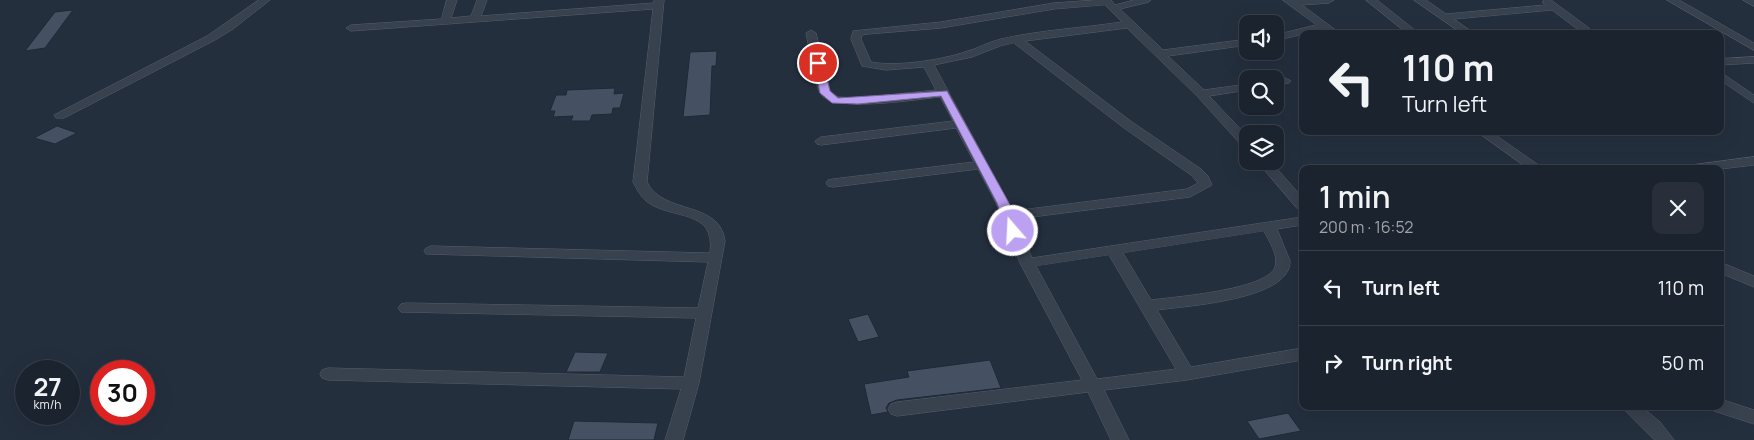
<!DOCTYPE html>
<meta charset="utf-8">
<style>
body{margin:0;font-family:Manrope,sans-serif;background:#282f3a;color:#f1f3f6;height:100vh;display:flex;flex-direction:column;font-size:19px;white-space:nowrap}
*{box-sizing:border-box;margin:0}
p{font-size:16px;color:#a0a4aa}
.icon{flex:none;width:28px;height:28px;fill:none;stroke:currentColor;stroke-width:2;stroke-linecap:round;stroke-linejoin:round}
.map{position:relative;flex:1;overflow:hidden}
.drawer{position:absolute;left:1299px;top:165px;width:425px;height:245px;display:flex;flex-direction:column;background:#1b232e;border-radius:10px;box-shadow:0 5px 20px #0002,0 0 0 1px #39404a}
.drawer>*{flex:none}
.hud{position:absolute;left:1299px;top:30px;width:425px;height:105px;border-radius:10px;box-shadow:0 5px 20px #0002,0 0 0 1px #39404a;background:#1b232e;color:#f1f3f6;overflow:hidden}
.buttons{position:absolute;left:1239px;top:15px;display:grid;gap:10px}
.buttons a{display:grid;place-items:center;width:45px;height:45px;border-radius:10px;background:#1b232e;box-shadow:0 5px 20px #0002,0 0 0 1px #39404a;font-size:25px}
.speed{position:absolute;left:15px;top:360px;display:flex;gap:10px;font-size:25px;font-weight:700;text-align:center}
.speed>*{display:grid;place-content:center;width:65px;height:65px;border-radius:50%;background:#1b232e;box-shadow:0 5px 20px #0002,0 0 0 1px #39404a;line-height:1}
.speed small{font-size:12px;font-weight:400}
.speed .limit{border:8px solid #d22;background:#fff;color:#111}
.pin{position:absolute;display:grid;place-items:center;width:42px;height:42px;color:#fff;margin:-21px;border:2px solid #fff;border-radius:50%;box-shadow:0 1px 5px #0007}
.me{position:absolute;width:55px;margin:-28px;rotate:341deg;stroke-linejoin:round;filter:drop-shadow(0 0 4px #0008)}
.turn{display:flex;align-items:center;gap:18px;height:105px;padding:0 20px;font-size:22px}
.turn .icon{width:65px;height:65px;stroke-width:2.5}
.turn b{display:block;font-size:35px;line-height:42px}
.round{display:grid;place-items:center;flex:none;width:52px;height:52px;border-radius:10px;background:#282f3a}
.head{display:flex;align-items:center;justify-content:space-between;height:85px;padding:0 20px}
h1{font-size:30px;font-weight:600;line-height:38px}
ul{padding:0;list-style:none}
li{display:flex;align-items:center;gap:15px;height:75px;padding:0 20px;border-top:1px solid #39404a}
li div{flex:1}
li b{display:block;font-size:19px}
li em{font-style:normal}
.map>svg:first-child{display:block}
</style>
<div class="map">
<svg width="1754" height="440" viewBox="0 0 1754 440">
<rect width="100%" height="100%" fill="#242f3e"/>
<path fill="#455162" stroke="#1f2835" d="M73,10l-28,38 -20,3 30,-39z
M717,51l-1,15h-4l-2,49 -27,2 7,-65z
M615,88l-1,6 10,-1 -4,15h-7l-1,6 -20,1 -2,6h-19l2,-5 -20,1 2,-6h-5l6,-16h10l1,-5z
M57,126l20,7 -22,11 -21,-6z
M868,314l11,23 -21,5 -10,-23z
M575,352l33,1 -8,19h-34z
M990,360l11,28 -104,12 -8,3 -3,5 2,4 -17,3 -7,-31 45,-7 -2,-6z
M1288,413l13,18 -42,8 -12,-18z
M574,421l84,2 -4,17h-86z"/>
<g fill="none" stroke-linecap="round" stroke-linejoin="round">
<g stroke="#565f6c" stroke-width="1">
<path id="minor" d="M259,0h11l-37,29 -18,11 -151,78h-8l-2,-3 153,-79z
M447,0h10l-6,18 20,-2 6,-16h10l-6,16 173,-13v-3h10l-17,182c15,33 73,18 78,59l-26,142 -16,57h-18l16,-51 -353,-9 -6,-2 -2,-4 2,-4 6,-2 356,9 12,-59 -295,-6 -3,-4 3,-4 5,-1 292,5 10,-46 -282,-8 -2,-3 2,-3 5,-2 279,7c6,-46 -39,-32 -64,-52 -6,-5 -9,-12 -13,-19l20,-173 -302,22 -5,-3 5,-3 90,-6z
M1096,0h15l4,5 19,-5h17l-2,2 -29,7 43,41 85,-11v6l-80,11 36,34 44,-6v6l-39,6 39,41v12l-4,-1 -47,-52 -70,-68 -102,13 107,81 69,47 7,7 4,9 -22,12 -174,22 16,39 270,-41v8l-25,4 13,32c1,39 -105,45 -133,49l34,57 111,-19v12l-115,20 -83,10 25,50h-18l-23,-48 -191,24 -6,-2 -3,-5 3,-5 6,-2 185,-22 -62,-117 -24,-60 -18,-34 -145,18 -5,-1 -2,-3 2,-3 5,-1 141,-17 -18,-34 -135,17 -4,-1 -2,-3 6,-4 132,-16 -13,-24c-22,2 -109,17 -120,-4 -6,-10 -11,-46 -14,-60l5,-3 5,3 14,58 8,6 20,1 78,-8 -12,-23 -38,3 -24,-4 -11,-27 2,-8 88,-9 113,-19zM1105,5l17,17c-40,6 -81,8 -121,17 -13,3 -24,10 -36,13 -24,8 -69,15 -94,10l-10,-23 1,-4 6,-1 73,-6 113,-19zM1014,43l110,85 67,47 7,8 -11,6 -174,22 -79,-146 38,-8 28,-11zM1264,231c5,10 15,25 11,36 -8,23 -101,30 -124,33l-28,-47zM1109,255l67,114 -79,10 -61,-113z
M1283,0h51l-5,3 -27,2 39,29h-12l-6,-5 -48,12v-6l41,-10z
M1366,0h11l39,31 -1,2h-8z
M1414,0h12l20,14 99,-9 -3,-3 2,-2h7l38,28 1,6h-10v-3l-28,-21 -98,9 21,15h-12z
M1667,0h12l75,43v7z
M1743,0h11v6z
M1754,57v6l-34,2v-6z
M1720,72l34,23v8l-34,-23z
M1285,78l6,3 -2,2 -14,2v-6z
M1476,131h14l54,38h-15z
M1754,157v8l-34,4h-34l6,-4z
M1257,161h13l32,36v12l-5,-1z
M1720,262l34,14v11l-34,-14z
M1720,399l34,11v14l-40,-13 -2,-5h8z
M1621,406h20l19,16 14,18h-19z"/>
</g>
<use href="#minor" fill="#38414e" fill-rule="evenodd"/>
</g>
<path fill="#bca0f2" stroke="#7a689d" d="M818,60l5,3 7,28 8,7 109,-7 62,112 10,28 -2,3 -4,1 -6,-4 -10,-28 -56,-107 -83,8 -26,-1 -12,-10 -6,-30z"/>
</svg>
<div class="buttons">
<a><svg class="icon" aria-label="sound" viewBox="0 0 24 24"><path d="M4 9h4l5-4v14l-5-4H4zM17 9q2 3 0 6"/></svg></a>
<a><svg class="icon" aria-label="search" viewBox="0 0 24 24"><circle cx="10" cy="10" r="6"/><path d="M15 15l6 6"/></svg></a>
<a><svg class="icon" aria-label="layers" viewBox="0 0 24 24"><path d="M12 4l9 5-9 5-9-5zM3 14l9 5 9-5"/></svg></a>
</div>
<div class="speed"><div>27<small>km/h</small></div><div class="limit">30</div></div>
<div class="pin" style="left:818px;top:63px;background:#d93025"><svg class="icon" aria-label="arrive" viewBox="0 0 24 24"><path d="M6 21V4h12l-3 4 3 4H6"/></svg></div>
<svg class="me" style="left:1013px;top:231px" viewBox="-20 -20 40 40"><circle r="17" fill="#bca0f2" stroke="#fff" stroke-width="3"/><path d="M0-11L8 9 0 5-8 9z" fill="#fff"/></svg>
<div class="hud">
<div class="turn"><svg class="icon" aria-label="left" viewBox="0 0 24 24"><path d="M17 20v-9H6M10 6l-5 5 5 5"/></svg><div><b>110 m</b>Turn left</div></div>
</div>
<section class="drawer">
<div class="head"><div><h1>1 min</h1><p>200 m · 16:52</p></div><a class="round"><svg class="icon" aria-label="close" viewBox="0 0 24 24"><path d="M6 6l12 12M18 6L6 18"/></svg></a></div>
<ul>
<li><svg class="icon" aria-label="left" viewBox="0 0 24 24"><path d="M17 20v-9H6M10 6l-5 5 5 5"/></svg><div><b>Turn left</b></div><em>110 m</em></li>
<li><svg class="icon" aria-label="right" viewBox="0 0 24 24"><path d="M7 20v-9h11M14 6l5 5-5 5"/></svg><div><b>Turn right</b></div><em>50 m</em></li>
</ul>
</section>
</div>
